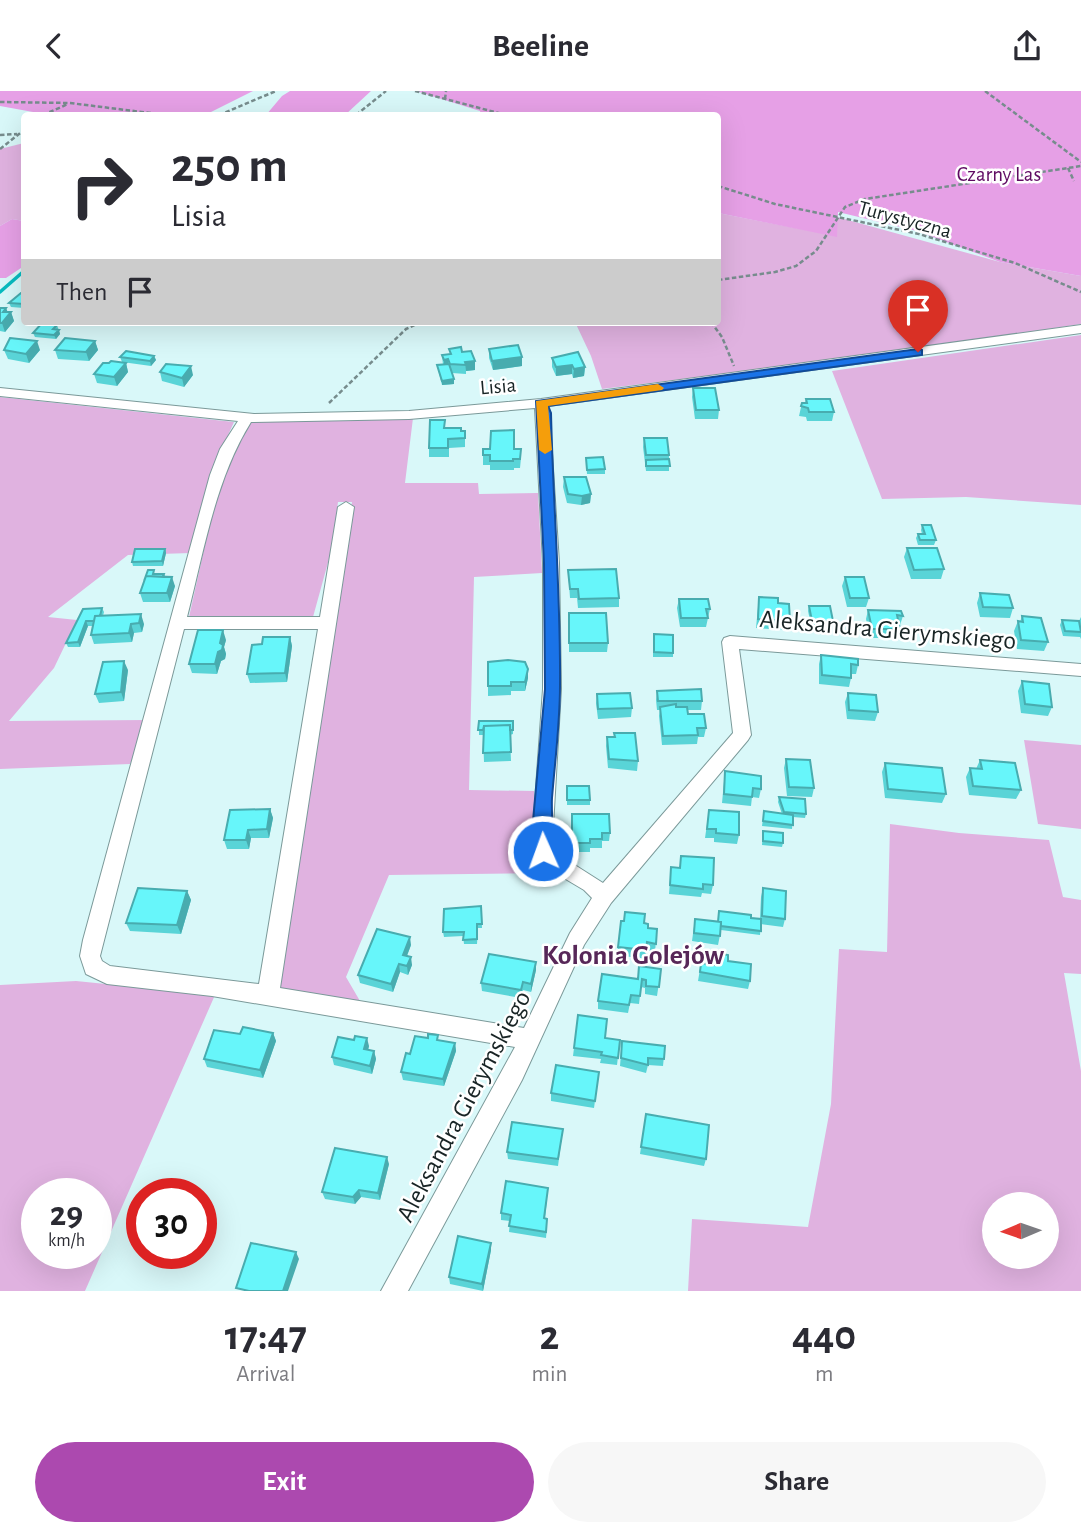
<!DOCTYPE html>
<meta charset="utf-8">
<style>
body{margin:0;font-family:"Alegreya Sans",sans-serif;background:#f7f7f7;color:#2b2b33;height:100vh;display:flex;flex-direction:column;font-size:26px;white-space:nowrap}
*{box-sizing:border-box;margin:0}
p{font-size:23px;color:#7c7c81}
.icon{flex:none;width:38px;height:38px;fill:none;stroke:currentColor;stroke-width:2;stroke-linecap:round;stroke-linejoin:round}
.map{position:relative;height:1200px;overflow:hidden}
.panel{display:flex;flex-direction:column;background:#fff;flex:1}
.panel>*{flex:none}
.hud{position:absolute;left:21px;top:21px;width:700px;height:214px;border-radius:7px;box-shadow:0 7px 28px #0002;background:#fff;color:#2b2b33;overflow:hidden}
.needle{width:46px;rotate:268deg}
.fabs{position:absolute;left:982px;top:1101px;display:grid;gap:14px}
.fabs a{display:grid;place-items:center;width:77px;height:77px;border-radius:50%;background:#fff;box-shadow:0 7px 28px #0002;font-size:35px}
.speed{position:absolute;left:21px;top:1087px;display:flex;gap:14px;font-size:35px;font-weight:700;text-align:center}
.speed>*{display:grid;place-content:center;width:91px;height:91px;border-radius:50%;background:#fff;box-shadow:0 7px 28px #0002;line-height:1}
.speed small{font-size:18px;font-weight:400}
.speed .limit{border:10px solid #d22;background:#fff;color:#111}
.pin{position:absolute;display:grid;place-items:center;width:60px;height:60px;color:#fff;margin:-72px -30px;border-radius:50% 50% 50% 0;rotate:-45deg;box-shadow:0 0 7px #0007}
.pin .icon{rotate:45deg}
.me{position:absolute;width:77px;margin:-38px;rotate:358deg;stroke-linejoin:round;filter:drop-shadow(0 0 5px #0008)}
.turn{display:flex;align-items:center;gap:24px;height:147px;padding:0 35px;font-size:32px}
.turn .icon{width:91px;height:91px;stroke-width:2.5}
.turn b{display:block;font-size:49px;line-height:60px}
.then{display:flex;align-items:center;height:66px;padding:0 35px;background:#0003;gap:14px;font-size:26px}
.eta{display:flex;justify-content:space-evenly;align-items:center;height:119px;text-align:center}
.eta b{font-size:42px;font-weight:600;line-height:49px}
.action{display:flex;gap:14px;margin-top:auto;padding:14px 35px}
.action a{flex:1;height:80px;border-radius:42px;background:#ac49af;color:#fff;font-size:28px;font-weight:600;line-height:80px;text-align:center}
.action a+a{background:#f7f7f7;color:#2b2b33}
header{display:flex;justify-content:space-between;align-items:center;height:91px;padding:0 35px;background:#fff;font-size:32px;font-weight:600}
.map>svg:first-child{display:block}
</style>
<header><svg class="icon" aria-label="back" viewBox="0 0 24 24"><path d="M15 5l-7 7 7 7"/></svg>Beeline<svg class="icon" aria-label="share" viewBox="0 0 24 24"><path d="M12 15V3M7 8l5-5 5 5M5 13v7h14v-7"/></svg></header>
<div class="map">
<svg width="1081" height="1200" viewBox="0 0 1081 1200">
<rect width="100%" height="100%" fill="#d9f8f9"/>
<path fill="#e0b2e0" fill-rule="evenodd" d="M24,52v78l-12,-2 -12,7v-77z
M718,122l119,23v-19l163,45 81,14v48l-168,26 -311,39 -11,-33 -16,-34h143z
M1081,244v170l-115,-8 -84,2 -50,-128z
M0,306l234,25 -25,55 -18,76 -63,2 -80,62 29,3 -23,48 -45,53 139,-1 -18,44 -130,5z
M413,327l-8,65h73l1,11 59,-1 4,80 -68,4 -5,213 65,1v61l18,21 -163,2 -43,102 14,24 -82,-12 39,-272 35,-215h-14l-6,46 -19,69h-124l26,-117 19,-58 17,-20z
M1024,649l57,5v84l-43,-5z
M890,733l69,9 90,7 14,57 18,3v74l-17,-1 17,98v220h-393l4,-72 116,8 23,-123 8,-155 48,3zM994,1113h52v53h-52z
M76,890l139,14 -130,296h-85v-306zM37,1102h59v60h-59z"/>
<path fill="#e6a0e6" d="M0,0h253l-48,24h-175l3,-3 -33,-6z
M290,0h81l-26,24h-79l16,-19z
M416,0h665v185l-81,-14 -83,-31 -79,-19 -1,25 -119,-24v-98h-237l-1,-4z
M12,128l12,2v45l-18,12h-6v-52z"/>
<g fill="none" stroke-linecap="round" stroke-linejoin="round">
<path stroke="#06bcc0" stroke-width="3.5" d="M0,201l24,-21"/>
<g stroke="#7b9999" stroke-width="2">
<path id="street" d="M1081,234v8l-532,73 10,157 2,126 -9,155 4,9 47,30 130,-150 -11,-91 2,-4 6,-2 351,28v12l-342,-27 12,86 -3,5 -137,163 -27,42 -62,135 -114,211h-27l134,-244 -303,-51 -105,-12 -21,-10 -6,-18 3,-16 127,-465 10,-26 18,-28 -238,-25v-8l254,26 155,-3 132,-12zM535,317l8,155v126l-11,155 10,21 42,25 8,8 -22,35 -46,95 -244,-40 74,-481 -8,-5 -8,5 -18,110h-133c17,-66 28,-137 64,-195l158,-3zM184,538h134l-59,355 -149,-18 -8,-5 -2,-5z"/>
</g>
<path stroke="#778c8d" stroke-width="2.5" stroke-dasharray="4.5 2.5" stroke-linecap="butt" d="M415,0l91,24
M985,0l96,71
M445,8l1,-8
M0,11l70,1 96,12
M43,24l25,-11
M219,24l57,-24
M356,24l30,-24
M0,44l17,-1
M0,58l24,-19
M1068,77l6,13
M718,95l57,18 144,30 96,29 66,29
M718,189l57,-8 21,-6 20,-15 29,-44 20,-8 216,-33
M711,231l11,15 12,29
M329,312l77,-74 15,-7"/>
<use href="#street" fill="#fff" fill-rule="evenodd"/>
</g>
<path fill="#59d4d7" d="M24,202v15l-13,-1 -2,-4z
M0,217h6l1,4h4l3,9 -9,11 -5,-1z
M57,234l3,9 -4,5 -21,-2 -2,-4z
M95,250l3,9 -9,11 -31,-2 -3,-9z
M449,258l13,3 13,18 -9,1v3l-14,-1 2,11 -12,1 -5,-20h6l-1,-10 8,-1z
M489,258l33,17 -29,4 -4,-12z
M4,259h36l-11,13 -21,-4z
M154,265l2,4 -5,6 -29,-4 -2,-5z
M552,267l33,9 -1,9 -11,2 -1,-4 -16,2 -4,-9z
M126,272l2,9 -11,14 -20,-3 -3,-9z
M160,281l33,3 -9,12 -22,-6z
M693,297l26,22 -1,9h-23l-3,-22z
M806,308l28,13 -2,9h-25l-1,-4 -7,-1 3,-13h3z
M445,329v8l20,3v16l-16,1v9h-20v-9z
M644,347l25,17v16h-23l-3,-24z
M483,358h31l7,9 -1,10h-6v2h-24v-5h-7z
M586,367l19,11v5h-18z
M564,386l27,17 -1,9 -9,2 -14,-2 -4,-16z
M922,434l14,15 -2,5h-16l-2,-7 2,-4h4l-1,-4z
M907,457l37,21 -3,10h-30l-7,-22z
M165,458l1,4 -3,13h-30l-1,-4z
M568,479l51,28v9l-41,1 -1,-10h-7z
M155,483l9,3 11,9 -5,16h-27l-3,-9z
M845,486l24,21 -3,9h-19l-5,-21z
M980,502l33,15 -3,10 -30,-1 -3,-14z
M759,506l31,24 -2,9 -32,-2z
M679,508l31,10 -4,18h-26l-3,-19z
M809,515l24,15 -1,4h-21l-3,-14z
M102,517l2,4 -1,4 41,8 -2,8 -8,1 -2,9 -38,2 -3,-9 2,-9h-5l-8,21h-12l-2,-4 17,-34z
M868,519l35,6 -3,9h-1l1,4 -3,9h-27l-4,-19z
M569,522l39,30 -1,9h-38z
M1022,525l26,26 -4,9 -27,-2 -3,-18 4,-10 2,1z
M1081,526v22l-1,-2 -17,-1 -3,-11 2,-5 17,1z
M290,546l2,9 -5,36 -37,1 -3,-9 15,-30z
M653,548l20,14v4h-20z
M226,549l-2,7 2,7 -1,5 -4,2 -4,13 -25,-1 -3,-9z
M821,564l37,10 -2,9h-5v4l-2,9 -30,-3v-20z
M528,578v9l-3,13h-14v4l-23,1v-10z
M128,579l-4,31 -25,2 -4,-9z
M1022,590l30,26 -4,9 -27,-3 -3,-22z
M657,600l45,10 -1,9h-13v4l18,14 -2,9h-6l-1,7 -35,1 -3,-29 1,-6h-3l-1,-10z
M848,602l30,19 -3,9 -28,-2 -2,-17z
M597,603l35,14 -1,9 -33,2 -2,-16z
M479,630h34v13l-3,1 1,26 -27,1 -1,-27h-4z
M607,646h7l24,24 -1,10 -29,-3 -2,-22z
M786,668l28,29 -2,9 -25,-1 -3,-28z
M980,669l41,30 -5,9 -47,-4 -3,-18 4,-9 6,1z
M885,672l61,31 -4,9 -57,-5 -3,-26z
M725,680l36,18 -2,9 -7,-1 -1,9 -29,-3z
M567,695l23,14v5h-23z
M779,706l27,17 -1,4 -12,-1 -1,12 -30,-3 2,-15 18,3 -4,-12z
M270,718l3,9 -4,20h-18l-2,11h-22l-3,-9z
M709,719l30,25 -2,9 -23,-2v-4h-9z
M572,723l38,19 -1,8h-7v7h-12v4h-18z
M763,740l20,12 -1,4 -20,-2z
M681,765l32,29 -2,9 -9,-1 -1,4 -32,-3 2,-27 9,1z
M763,797l22,31 -2,8 -22,-3 -1,11 -39,-5 -3,15 -26,-4 3,-22 23,3 1,-11 41,8 1,-22z
M187,800l4,9 -10,34 -51,-3 -4,-8z
M481,815l1,22h-4l-1,16h-13l-1,-8 -19,1 -1,-5z
M621,830l23,2 4,5 9,1 -2,23 -9,-1 -1,8 -28,-4z
M411,854l-4,11 5,9 -4,10 -8,-3 -7,20 -33,-9 -2,-8z
M716,862l12,8 22,20 -2,8 -50,-8 3,-18 13,2z
M536,871v8l-5,22 -8,-2 -2,8 -39,-7 -1,-8z
M661,878l-4,27 -12,-2v-6l-4,-1 -2,17 -9,-1 -2,10 -30,-4v-8l40,-22z
M273,942l3,8 -13,37 -56,-11 -3,-8 36,-25z
M438,944v5l17,3 1,8 -12,35 -41,-6 -2,-8 9,-18 18,-16z
M605,947l15,2 -3,25 -17,-2 1,-4 -28,-3 1,-8z
M622,950l43,5 -2,20 -15,-1 -2,8 -26,-7z
M369,955l-1,4 6,1 2,8 -4,15 -38,-9 -2,-8z
M599,981l-5,36 -43,-7v-8z
M646,1023l60,45 -2,7 -64,-12z
M562,1045l-4,30 -50,-7 -1,-7z
M389,1073l-9,36 -19,-3 -6,7 -30,-5 -3,-7z
M548,1097l-3,31 2,7 -1,12 -37,-6 1,-11 -9,-1v-7z
M491,1159l-8,41 -33,-7 -1,-7z"/>
<path fill="#48acaf" d="M6,217l3,7 2,-3 3,9 -9,11 -3,-9 1,-11z
M59,239l1,4 -4,5 -2,-4z
M37,250l3,9 -11,13 -3,-9z
M95,250l3,9 -9,11 -3,-9z
M154,265l2,4 -5,6 -1,-5z
M522,266v9l-29,4 -1,-9z
M448,268l1,9 -5,1v-9z
M475,270v9l-9,1 -1,-9z
M126,272l2,9 -11,14 -3,-9z
M572,274v9l-16,2v-9z
M191,275l2,9 -9,12 -2,-9z
M585,276l-1,9 -11,2 1,-9z
M454,288v5l-12,1v-4z
M591,403l-1,9 -9,2 1,-9z
M165,458l1,4 -3,13 -1,-5z
M172,486l3,9 -5,16 -3,-9z
M141,523l3,10 -2,8 -3,-9z
M86,530l2,5 -8,21 -2,-5z
M131,533l3,9 -2,9 -3,-9z
M223,539l3,10 -2,7 2,7 -1,5 -4,2 -4,13 -2,-10z
M290,546l2,9 -5,36 -2,-9z
M124,570l4,9 -4,31 -3,-9z
M528,578v9l-3,13v-9z
M270,718l3,9 -4,20 -2,-9z
M248,739l3,8 -2,11 -3,-9z
M187,800l4,9 -10,34 -4,-9z
M410,846l1,8 -7,18 -1,-8z
M411,866l1,8 -4,10 -1,-9z
M536,871v8l-5,22v-8z
M399,873l1,8 -7,20 -2,-8z
M273,942l3,8 -13,37 -3,-8z
M367,947l2,8 -3,11 -2,-8z
M455,952l1,8 -12,35 -1,-7z
M374,960l2,8 -4,15 -2,-8z
M387,1066l2,7 -9,36 -2,-7z
M359,1099l2,7 -6,7 -2,-7z
M491,1152v7l-8,41 -1,-7z
M296,1161l3,7 -11,32h-5z"/>
<path fill="#67f6fa" stroke="#48acaf" stroke-width="2" d="M21,202h3v11l-15,-1z
M0,217h6l-3,4h8l-9,11h-2z
M42,232l15,2 -4,4 6,1 -5,5 -21,-2z
M10,247l27,3 -11,13 -22,-4z
M65,247l30,3 -9,11 -31,-2z
M518,254l4,12 -30,4 -3,-12z
M461,256l1,5 9,-1 4,10 -10,1 1,3 -16,-1 -2,-5 -4,1 -2,-5 9,-1 -2,-5z
M126,260l28,5 -4,5 -30,-4z
M578,261l7,15 -11,2 -2,-4 -16,2 -4,-9z
M111,270l15,2 -12,14 -20,-3 9,-11h6z
M166,273l25,2 -9,12 -22,-6z
M449,273l5,15 -12,2 -5,-16z
M693,297h22l4,22h-23z
M806,308h24l4,13h-25l-1,-4 -7,-2 1,-3h5z
M430,329h15l-1,8h17v3h4v7l-17,1v9h-19z
M514,339v19h7l-1,10h-7v2h-23v-6h-7v-6h7l1,-18z
M644,347h23l2,17h-23z
M603,366l2,12 -18,1 -1,-12z
M669,368l1,7h-24v-6z
M564,386h22l5,17 -9,2 -14,-2z
M922,434h9l5,15h-16l-2,-6h7z
M907,457h30l7,21 -30,1z
M135,458h30l-3,12 -30,1z
M616,478l3,29 -40,1 -1,-10h-8l-2,-19z
M148,479h6l-1,4h11l-1,3 -17,-1 -2,5z
M146,485l26,1 -5,16h-27z
M845,486h19l5,21h-19z
M980,502l29,2 4,13 -30,-1z
M759,506l19,1v5l11,1 1,17 -32,-2z
M679,508h29l2,10h-4l2,9h-27z
M809,515h21l3,15h-21z
M102,517l-2,8h-5l-1,5h-8l-8,21 -12,1 17,-34z
M868,519l33,1 2,5 -6,-1 3,14h-28z
M569,522h37l2,30h-39z
M141,523l-2,9 -8,1 -2,9 -38,2 4,-19z
M1022,525l19,2 7,24 -27,-2 -3,-19 5,1z
M1062,529l17,1 2,11 -16,-1z
M198,539h25l-3,13 3,2 -1,5 -4,2 -3,12h-26z
M654,543l19,1v18l-19,-1z
M263,546h27l-5,36 -38,1 5,-29 10,-1z
M821,564l37,4v6l-7,-1v14l-29,-3z
M508,569l17,2 3,7 -3,13h-14v4h-23v-24z
M124,570l-3,31 -26,2 8,-32z
M1022,590l27,3 3,23 -27,-3z
M701,598l1,12h-44l-1,-10z
M630,602l2,15 -34,1 -1,-15z
M848,602l28,2 2,17 -29,-2z
M676,613v3h11l1,7h16l2,14h-9l1,7 -35,1 -3,-29z
M479,630h34v9h-3v-5l-26,1 -1,4h-5z
M510,634l1,27 -28,1 1,-27z
M614,642h21l3,28 -29,-2 -2,-22h8z
M786,668l24,1 4,28 -25,-1z
M980,669l35,3 6,27 -48,-4 -3,-18 12,1z
M885,672l57,5 4,26 -58,-5z
M725,680l36,5v13l-8,-1 -1,9 -28,-3z
M567,695h22l1,14h-23z
M779,706l26,2 1,15 -22,-2z
M270,718l-3,20 -19,1 -2,10h-22l6,-30z
M709,719l30,2v23l-23,-2v-4h-9z
M764,720l29,4v10l-30,-4z
M572,723h37l1,19h-8v6h-12v4h-18z
M763,740l20,2v10l-20,-2z
M681,765l33,2 -1,27 -10,-1v5l-33,-4 1,-18 9,1z
M138,797l49,3 -10,34 -51,-2z
M763,797l23,3 -1,28 -23,-3z
M481,815l1,18h-5v15l-14,1 1,-8h-21l1,-23z
M719,820l32,4v3l10,1v12l-40,-5v-4h-3z
M625,821l20,2 -1,9 4,1v4l9,1 -1,15 -9,-2 -1,8 -28,-3 3,-26h3z
M695,828l26,3 -1,14 -26,-3z
M377,838l33,8 -7,18 8,2 -4,9 -8,-2 -8,20 -33,-9z
M716,862l12,2v6l23,3 -1,17 -50,-9 1,-9 14,2z
M489,863l47,8 -5,22 -8,-2 -2,8 -40,-7z
M639,875l22,3 -2,18 -13,-1v-6l-4,-1 -2,17 -9,-1 -2,10 -31,-4 4,-27 36,5z
M578,924l29,4 -2,19 15,2 -2,18 -17,-3 1,-3 -28,-4z
M243,936l30,6 -13,37 -56,-11 10,-29 26,4z
M428,943l10,1 -1,5 18,3 -12,36 -42,-7 5,-19 4,1 5,-18 13,2z
M355,945l12,2 -3,11 10,2 -4,15 -38,-9 6,-20 16,3z
M622,950l43,5 -1,13 -16,-1v7l-27,-7z
M556,974l43,7 -4,29 -44,-8z
M646,1023l63,11 -3,34 -65,-12z
M512,1031l51,7 -5,30 -51,-7z
M335,1057l52,9 -9,36 -19,-3 -6,7 -31,-5z
M506,1090l42,7 -4,30 3,1 -1,13 -37,-6 2,-11 -10,-2z
M458,1145l33,7 -9,41 -33,-7z
M251,1152l45,9 -13,39h-34l-13,-3z"/>
<path fill="#1a73e8" stroke="#114b97" stroke-width="2" d="M918,258l4,1v5l-374,51 3,7c2,91 10,182 9,273 0,37 -5,75 -8,112 -1,15 3,47 -3,58l-6,2 -6,-2 -4,-35 12,-132 -1,-126 -8,-162z"/>
<path fill="#f59e0b" d="M658,293l6,4 -2,2 -114,16 4,44 -7,4 -6,-4 -3,-49z"/>
<g text-anchor="middle" stroke-width="5" stroke-linejoin="round" paint-order="stroke">
<g font-size="21" fill="#5f0a62" stroke="#fff">
<text x="999" y="90">Czarny Las</text>
</g>
<g font-size="21" fill="#182425" stroke="#fff">
<text transform="translate(905 128) rotate(15)" y="7">Turystyczna</text>
<text transform="translate(498 295) rotate(-5)" y="7">Lisia</text>
</g>
<g font-size="26" fill="#182425" stroke="#fff">
<text transform="translate(888 538) rotate(5)" y="9">Aleksandra Gierymskiego</text>
<text transform="translate(463 1015) rotate(-62)" y="9">Aleksandra Gierymskiego</text>
</g>
<g font-size="28" font-weight="bold" fill="#572758" stroke="#fff">
<text x="633" y="873">Kolonia Golejów</text>
</g>
</g>
</svg>
<div class="fabs">
<a><svg class="needle" viewBox="-14 -14 28 28"><path d="M0-13l5 13h-10z" fill="#e53935"/><path d="M0 13l5-13h-10z" fill="#7c7c81"/></svg></a>
</div>
<div class="speed"><div>29<small>km/h</small></div><div class="limit">30</div></div>
<div class="pin" style="left:918px;top:261px;background:#d93025"><svg class="icon" aria-label="arrive" viewBox="0 0 24 24"><path d="M6 21V4h12l-3 4 3 4H6"/></svg></div>
<svg class="me" style="left:543px;top:760px" viewBox="-20 -20 40 40"><circle r="17" fill="#1a73e8" stroke="#fff" stroke-width="3"/><path d="M0-11L8 9 0 5-8 9z" fill="#fff"/></svg>
<div class="hud">
<div class="turn"><svg class="icon" aria-label="right" viewBox="0 0 24 24"><path d="M7 20v-9h11M14 6l5 5-5 5"/></svg><div><b>250 m</b>Lisia</div></div>
<div class="then">Then<svg class="icon" aria-label="arrive" viewBox="0 0 24 24"><path d="M6 21V4h12l-3 4 3 4H6"/></svg></div>
</div>
</div>
<section class="panel">
<div class="eta">
<div><b>17:47</b><p>Arrival</p></div>
<div><b>2</b><p>min</p></div>
<div><b>440</b><p>m</p></div>
</div>
<div class="action"><a>Exit</a><a>Share</a></div>
</section>
